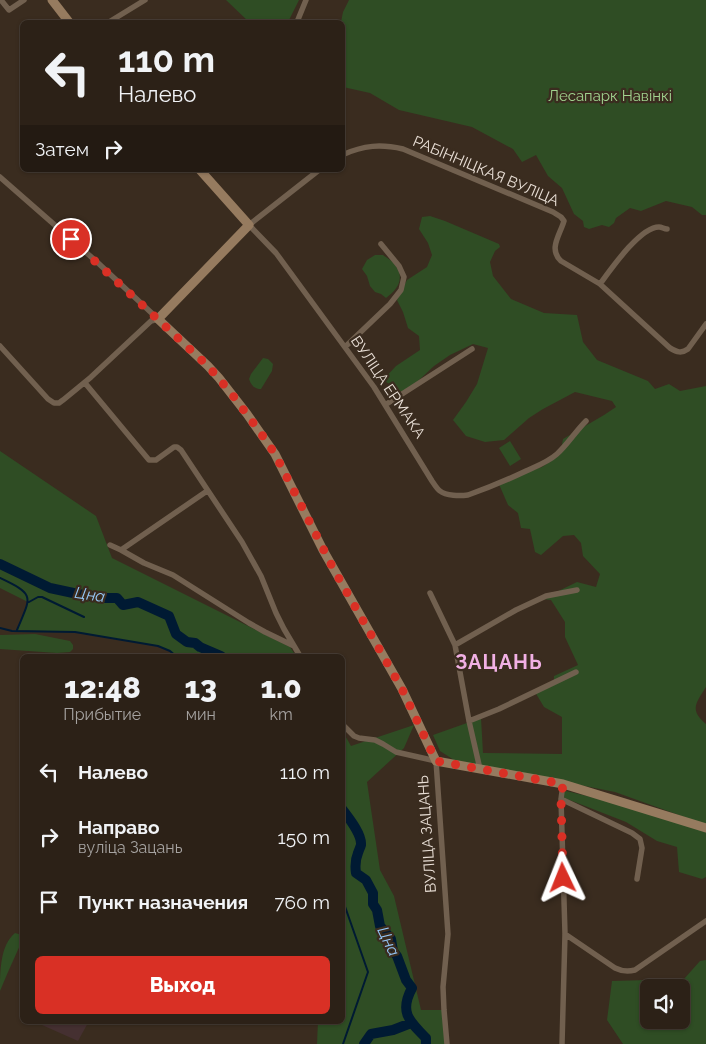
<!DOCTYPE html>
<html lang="ru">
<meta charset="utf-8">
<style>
body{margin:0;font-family:Raleway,sans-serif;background:#382e24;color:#f1f3f6;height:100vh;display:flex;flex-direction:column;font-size:19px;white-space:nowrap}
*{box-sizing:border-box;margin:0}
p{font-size:16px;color:#a6a3a1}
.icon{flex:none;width:28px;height:28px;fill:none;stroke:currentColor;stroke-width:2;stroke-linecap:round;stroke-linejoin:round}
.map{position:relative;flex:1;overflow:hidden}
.side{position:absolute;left:20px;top:654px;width:325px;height:370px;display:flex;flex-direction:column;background:#2c2117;border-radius:8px;box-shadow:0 1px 4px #0004,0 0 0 1px #483e36}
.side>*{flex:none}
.top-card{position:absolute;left:20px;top:20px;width:325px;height:152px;border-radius:8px;box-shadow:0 1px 4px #0004,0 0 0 1px #483e36;background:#2c2117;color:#f1f3f6;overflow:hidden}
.buttons{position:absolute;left:640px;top:979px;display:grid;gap:10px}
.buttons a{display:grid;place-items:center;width:50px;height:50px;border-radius:8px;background:#2c2117;box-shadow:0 1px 4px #0004,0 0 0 1px #483e36;font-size:25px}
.pin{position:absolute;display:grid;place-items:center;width:42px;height:42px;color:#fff;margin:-21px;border:2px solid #fff;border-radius:50%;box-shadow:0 1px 5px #0007}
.me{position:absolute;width:55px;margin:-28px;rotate:358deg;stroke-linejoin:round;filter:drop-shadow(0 0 4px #0008)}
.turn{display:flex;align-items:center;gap:18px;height:105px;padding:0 15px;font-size:22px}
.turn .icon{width:65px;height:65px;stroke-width:2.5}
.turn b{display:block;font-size:35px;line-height:42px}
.then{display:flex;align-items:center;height:48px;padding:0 15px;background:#0003;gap:10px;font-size:19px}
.eta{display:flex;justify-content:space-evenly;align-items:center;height:85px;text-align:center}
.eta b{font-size:30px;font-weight:800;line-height:35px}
.button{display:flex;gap:10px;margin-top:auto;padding:10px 15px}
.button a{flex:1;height:58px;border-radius:8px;background:#d93025;color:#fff;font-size:20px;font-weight:800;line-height:58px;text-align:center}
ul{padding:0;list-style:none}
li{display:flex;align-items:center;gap:15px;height:65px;padding:0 15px}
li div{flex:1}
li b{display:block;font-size:19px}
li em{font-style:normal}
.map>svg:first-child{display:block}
</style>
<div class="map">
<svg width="706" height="1044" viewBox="0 0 706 1044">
<rect width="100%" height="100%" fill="#3a2c1f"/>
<path fill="#453031" d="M44,1021h45l-11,20 -36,-16z"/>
<path fill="#2f4d24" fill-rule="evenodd" d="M226,0h73l-11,22h-39z
M349,0h357v215h-4l-10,-8 -26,-6 -25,10 -11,-3 -14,10 -2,5 -5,4 -7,-2 -13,4 -5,-2 -1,-6 -9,-7 -12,-26 -14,-12 -12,-21 -14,7 -9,-13 -41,-22 -73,-17 -29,-17 -27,-6 -1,-65h-1l2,-10z
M430,216l15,5 54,23 1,3 -5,4 -5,11 3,14 18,23 33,14 33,2 6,27 14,18 51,21 7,8 14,-5 11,7 26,-5v301c-10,16 -17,23 0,37v99h-5l-86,-31 -161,-32 -14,-9 -7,-16 48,-17 2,35 79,1v-37l-18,-10 -9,-15 19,-9v-7l24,-11 -13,-28v-15l-14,-22 -9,-1 35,-17 19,5 4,-13 -17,-18 -2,-13 -7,-8 -11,1 -22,19 -6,-3 -5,-23 -9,-1 -3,-15 -10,-8 -10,-23 44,-15 18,-12 3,-16 41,-24 12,-8 -4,-6 -37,-9 -32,17 -14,9 -25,22 -19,2 -19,-6 -13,-16 13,-18 11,-18 11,-36 -15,-4 -23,11 -16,11 -16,15 -16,11 -19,-12 13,-14 24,-16 -1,-14 -11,-8 -5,-16 -6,-12 10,-20 20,-13 5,-12 -4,-12 -9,-14 3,-12z
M375,255h8c4,3 10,6 13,11 9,13 1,24 -10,32l-5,-4 -6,-2 -5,-6 -3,-10 -5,-7 5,-9z
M263,358l5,1 5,5 -1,7 -11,18c-7,0 -10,-4 -12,-10l2,-5z
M510,441l11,18 -11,7 -11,-18z
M0,451l96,65 16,42 178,89 6,9h-120l-6,-5 -12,-5 -83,-14 -58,-2 11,-28 -28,-14z
M35,634l35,7 3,4v4l-3,3 -13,1 -57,-4v-14z
M414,725l-10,23 -37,34 13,88 14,26 27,114h23l3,34h-130l1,-23h24l1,-289 8,14z
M562,790l50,12 94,30v45l-4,2 -23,-7 -2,-25 -20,-6 -31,-19 -64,-25z
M15,933l7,2 -1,8 -13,29 -8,19c0,-19 0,-46 15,-58z
M706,960v84h-83l-16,-24 5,-39 72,-2 16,-18zM649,988h32v32h-32z"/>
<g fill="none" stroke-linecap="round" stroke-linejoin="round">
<path stroke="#001a33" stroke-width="2" d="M0,578c36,17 31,18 17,52
M29,602l9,-5h4l42,20
M0,628l12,3 63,1 83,14 12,5 6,5
M342,898l26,74 -25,72"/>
<path stroke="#001a33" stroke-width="10" d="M0,564l50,24 28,6 25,4h14l6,7 15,-3 31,14 7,18 11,8 8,1 5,4 21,9
M342,809c6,8 20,25 19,36 -1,3 -2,5 -3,8 -3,7 -3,13 -2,20l10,7 7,13v11l4,6 3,16 11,13 2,12 4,5 9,24 6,8c-13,24 -3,33 14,50v6
M364,1044l7,-10 22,-4 18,-7"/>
<path stroke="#71604f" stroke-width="5.5" d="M1,0l8,10 15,-10
M109,22l36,-22
M297,22l9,-22
M342,155c22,-10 39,-11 61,-6l150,63 8,5 3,4c-4,14 -16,28 -3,40l39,23 70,64c7,4 11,6 18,1l18,-25
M319,170l-70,55 27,28 98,134 58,94c2,3 5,8 8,10 6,5 20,5 28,4 20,-7 39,-15 58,-24 11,-5 22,-9 31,-17 11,-10 18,-22 29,-33
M0,177l97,85 61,57
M600,284c11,-15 40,-57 59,-57 3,0 5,2 8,2
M0,346l48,53 6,4h5l4,-3 28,-23 60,-56 7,-2
M345,347l45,-43 11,-14 3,-13 -5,-11 -18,-22
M85,383l64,77h7l18,-13h3l4,3 61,92 19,34 15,37 8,16 16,27
M385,405l87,-56
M110,545l11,5 23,13 29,12 76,48 16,9 29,14
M121,550l86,-59
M430,593l25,52 14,76 11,48
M455,645l61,-35 30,-14 31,-6
M469,721l30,-12 77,-37
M342,724l12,12 5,2 16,2 8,4 13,8 40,9 12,173 -5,53 1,23 3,34
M561,799l71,34 8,6 2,9 -5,31
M565,934l50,34c6,3 12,4 20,2l71,-49
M562,1044l3,-110 -4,-135 2,-15"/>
<path stroke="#967b5f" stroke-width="9" d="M52,0l17,22
M200,170l49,55 -91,94 50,47 11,12 28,36 28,40 48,96 79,139 34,72 127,23 143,44"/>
</g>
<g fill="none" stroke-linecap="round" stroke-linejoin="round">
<path stroke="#d93025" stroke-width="9" stroke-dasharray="0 16.2" d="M71,239l137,127 23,27 29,39 15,22 58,114 69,121 34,72 127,23 -2,15 2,79"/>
</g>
<g text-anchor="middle" stroke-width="4.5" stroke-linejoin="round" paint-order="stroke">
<g font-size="15" fill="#a1d38f" stroke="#3a2c1f">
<text x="610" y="101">Лесапарк Навінкі</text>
</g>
<g font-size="15" fill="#eae0d7" stroke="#3a2c1f">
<text transform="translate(486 171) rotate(23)" y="5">РАБІННІЦКАЯ ВУЛІЦА</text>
<text transform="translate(388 387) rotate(56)" y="5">ВУЛІЦА ЕРМАКА</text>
<text transform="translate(427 834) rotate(-94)" y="5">ВУЛІЦА ЗАЦАНЬ</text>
</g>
<g font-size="16" font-style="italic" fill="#96c7f7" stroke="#3a2c1f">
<text transform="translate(90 594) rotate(8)" y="6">Цна</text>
<text transform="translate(389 941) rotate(64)" y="6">Цна</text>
</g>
<g font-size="20" font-weight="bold" letter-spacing="1" fill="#f1b0e4" stroke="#3a2c1f">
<text x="499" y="669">ЗАЦАНЬ</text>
</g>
</g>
</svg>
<div class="buttons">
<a><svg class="icon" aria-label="sound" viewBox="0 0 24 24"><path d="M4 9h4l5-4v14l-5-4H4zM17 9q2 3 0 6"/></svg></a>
</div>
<div class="pin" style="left:71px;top:239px;background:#d93025"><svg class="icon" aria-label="arrive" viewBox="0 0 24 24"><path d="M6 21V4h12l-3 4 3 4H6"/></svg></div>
<svg class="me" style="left:563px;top:878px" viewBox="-20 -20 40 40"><path d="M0-17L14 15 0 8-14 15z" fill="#d93025" stroke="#fff" stroke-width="4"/></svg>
<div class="top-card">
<div class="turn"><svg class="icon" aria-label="left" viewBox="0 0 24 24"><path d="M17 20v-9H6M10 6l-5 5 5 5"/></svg><div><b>110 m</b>Налево</div></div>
<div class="then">Затем<svg class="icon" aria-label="right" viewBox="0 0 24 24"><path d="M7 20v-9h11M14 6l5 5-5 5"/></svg></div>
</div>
<section class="side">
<div class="eta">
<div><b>12:48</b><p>Прибытие</p></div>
<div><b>13</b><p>мин</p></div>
<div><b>1.0</b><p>km</p></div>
</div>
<ul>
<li><svg class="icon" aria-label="left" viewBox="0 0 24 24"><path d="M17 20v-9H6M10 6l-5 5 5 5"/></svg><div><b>Налево</b></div><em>110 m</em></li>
<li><svg class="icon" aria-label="right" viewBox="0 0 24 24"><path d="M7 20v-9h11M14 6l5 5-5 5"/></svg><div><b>Направо</b><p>вуліца Зацань</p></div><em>150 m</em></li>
<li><svg class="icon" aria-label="arrive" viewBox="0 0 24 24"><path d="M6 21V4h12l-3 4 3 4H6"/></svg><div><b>Пункт назначения</b></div><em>760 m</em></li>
</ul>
<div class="button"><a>Выход</a></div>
</section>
</div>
